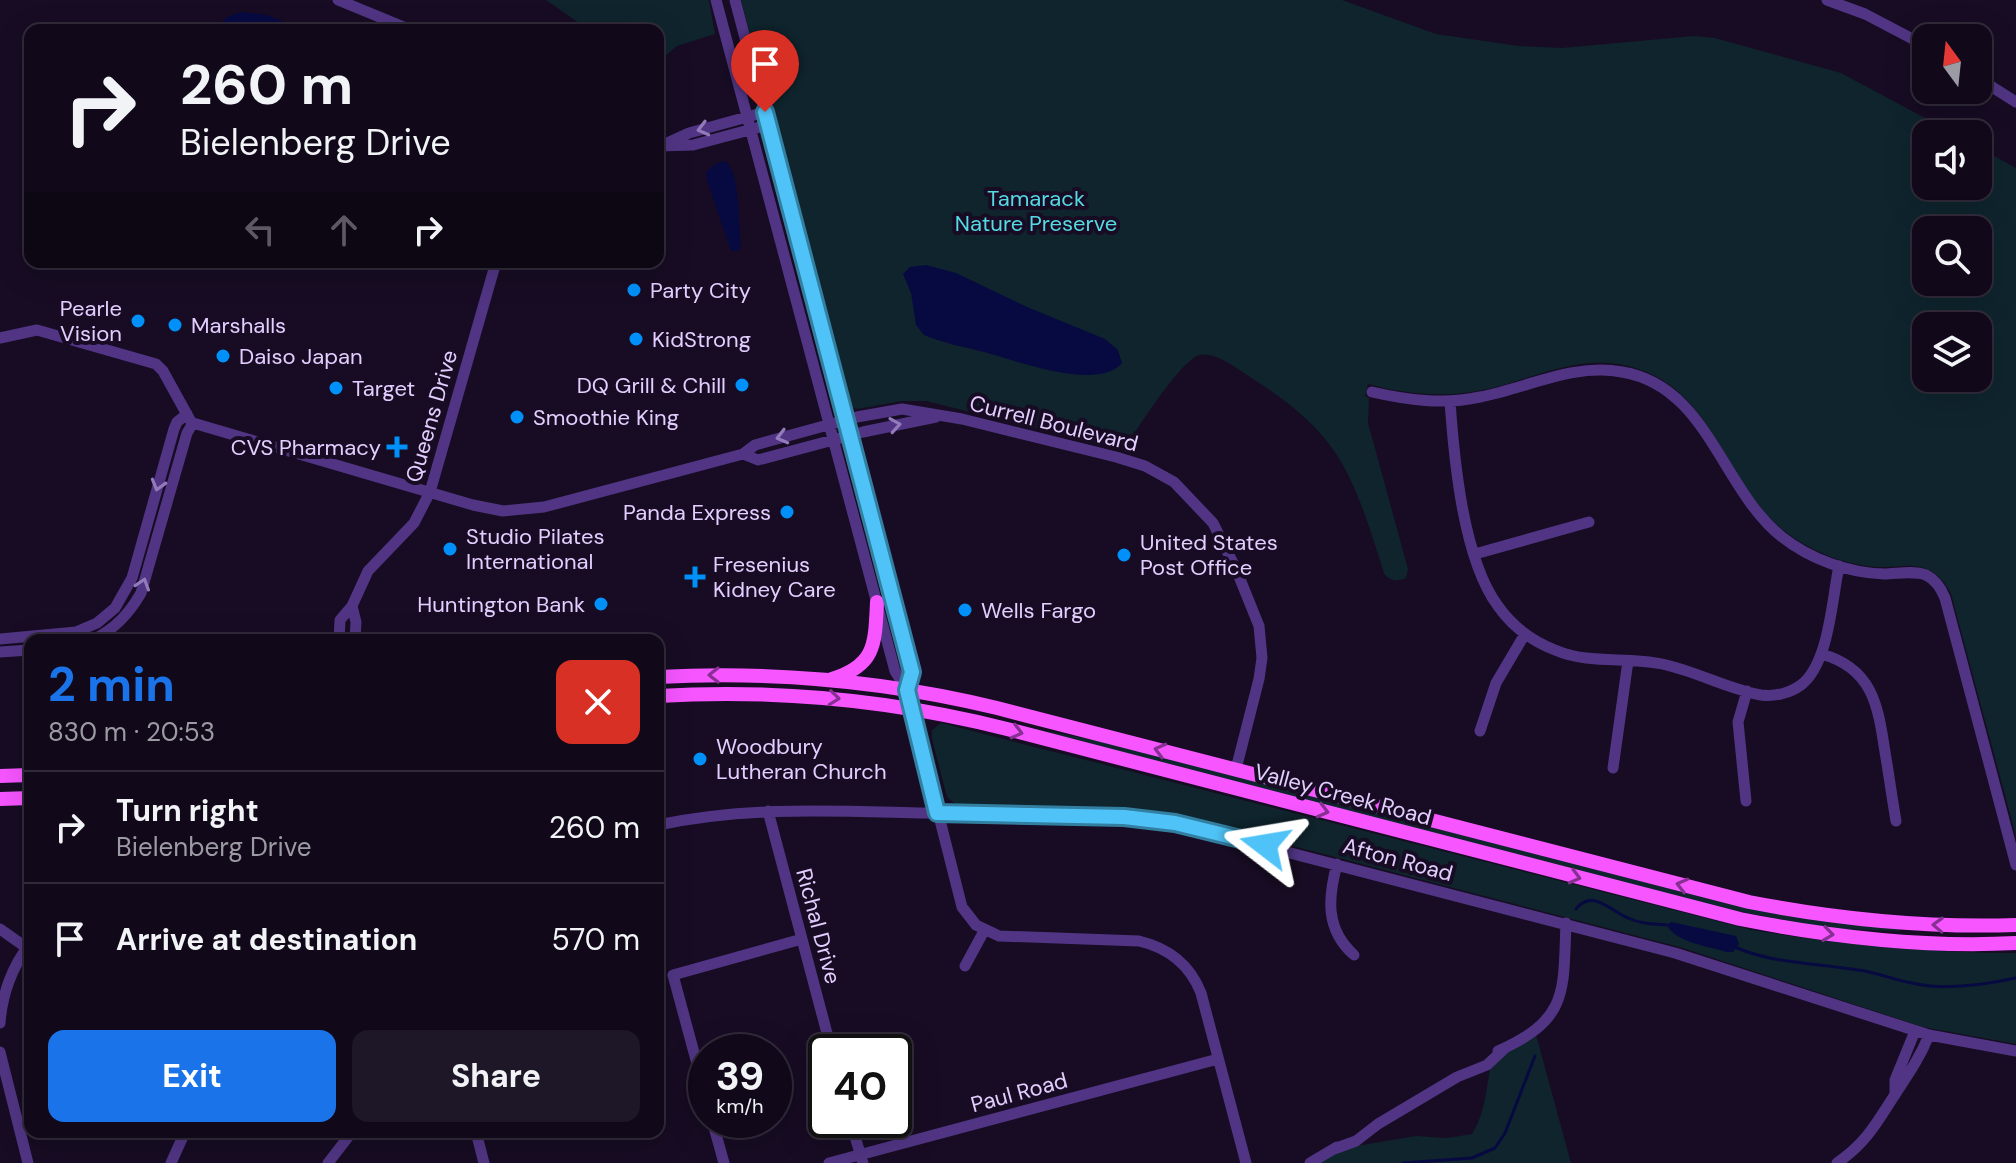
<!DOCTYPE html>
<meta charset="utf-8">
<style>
body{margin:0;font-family:"DM Sans",sans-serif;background:#1e1727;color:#f1f3f6;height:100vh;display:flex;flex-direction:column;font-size:30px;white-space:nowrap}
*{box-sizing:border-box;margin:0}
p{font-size:26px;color:#9c9aa2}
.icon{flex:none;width:44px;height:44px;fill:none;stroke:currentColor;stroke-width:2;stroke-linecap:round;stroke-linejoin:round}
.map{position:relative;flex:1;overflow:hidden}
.side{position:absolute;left:24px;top:634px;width:640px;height:504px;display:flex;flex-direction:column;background:#11091a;border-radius:16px;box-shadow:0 8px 32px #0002,0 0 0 2px #302a39}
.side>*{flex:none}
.top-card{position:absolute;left:24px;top:24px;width:640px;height:244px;border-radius:16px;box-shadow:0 8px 32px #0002,0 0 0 2px #302a39;background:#11091a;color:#f1f3f6;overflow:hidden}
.needle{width:52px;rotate:345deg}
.controls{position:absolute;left:1912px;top:24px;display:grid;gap:16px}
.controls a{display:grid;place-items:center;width:80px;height:80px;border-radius:16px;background:#11091a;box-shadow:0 8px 32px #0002,0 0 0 2px #302a39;font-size:40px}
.speed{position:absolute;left:688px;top:1034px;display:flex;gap:16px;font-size:40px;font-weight:700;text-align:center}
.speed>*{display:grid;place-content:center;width:104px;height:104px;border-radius:50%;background:#11091a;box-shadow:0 8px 32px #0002,0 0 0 2px #302a39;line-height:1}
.speed small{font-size:20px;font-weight:400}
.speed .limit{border:4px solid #111;border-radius:12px;background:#fff;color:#111}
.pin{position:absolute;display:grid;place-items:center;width:68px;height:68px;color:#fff;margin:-82px -34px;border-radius:50% 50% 50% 0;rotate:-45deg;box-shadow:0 0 8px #0007}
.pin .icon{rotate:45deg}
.me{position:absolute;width:88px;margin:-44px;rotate:284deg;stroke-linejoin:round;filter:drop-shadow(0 0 6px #0008)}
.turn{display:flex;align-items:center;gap:28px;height:168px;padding:0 24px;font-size:36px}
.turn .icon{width:104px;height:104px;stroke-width:2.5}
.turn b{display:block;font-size:56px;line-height:68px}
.lanes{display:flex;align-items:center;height:76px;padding:0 24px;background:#0003;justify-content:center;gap:40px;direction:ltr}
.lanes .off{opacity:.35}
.round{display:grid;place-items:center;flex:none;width:84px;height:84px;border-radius:16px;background:#1e1727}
.summary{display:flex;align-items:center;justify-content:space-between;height:136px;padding:0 24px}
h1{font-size:48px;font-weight:700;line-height:60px;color:#1a73e8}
.button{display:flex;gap:16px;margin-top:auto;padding:16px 24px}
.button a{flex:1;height:92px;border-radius:16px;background:#1a73e8;color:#fff;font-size:32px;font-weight:700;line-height:92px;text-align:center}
.button a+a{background:#1e1727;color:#f1f3f6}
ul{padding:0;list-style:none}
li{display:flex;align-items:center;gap:24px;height:112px;padding:0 24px;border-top:2px solid #302a39}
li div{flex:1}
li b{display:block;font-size:30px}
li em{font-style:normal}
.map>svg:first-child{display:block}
</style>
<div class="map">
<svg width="2016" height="1163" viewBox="0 0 2016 1163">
<rect width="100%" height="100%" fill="#170c23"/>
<path fill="#0f242d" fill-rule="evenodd" d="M546,0h163l6,34 -38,12 -19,16v-32h-69z
M741,0h601l94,34 83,12 43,2 132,-12 21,2 126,35 114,61h-29v52h52v-39l38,21v668l-65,-242c-6,-13 -16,-24 -31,-27 -13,-3 -29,1 -42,0 -34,-2 -68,-16 -95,-37 -64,-52 -70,-151 -165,-166 -45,-7 -88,15 -130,25 -40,9 -80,6 -120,-5l-3,12 4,2 -1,25 40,146 -2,9c-9,4 -17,3 -22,-5 -32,-100 -42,-138 -134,-196 -13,-9 -34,-25 -50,-22 -18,3 -66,78 -76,95l-198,-49h-24l-45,8 -6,-2 -5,-7zM1926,230h52v52h-52zM1926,326h52v52h-52z
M941,723l811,207c89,15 175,23 264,23v91l-93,-17 -240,-79 -493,-129 -72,-10 -162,-4 -9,-8 -15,-58v-9z
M1036,729l73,14 612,159 180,27 -1,2 -66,-2 -113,-21 -686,-178z
M1535,1031l36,132h-261l22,-13 84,-14 31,2 25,-4c13,-20 15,-48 19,-72z"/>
<path fill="#070a41" d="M241,12l26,3 37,15h-89l12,-13z
M725,161c16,11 13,64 16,84l-2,5 -8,1 -24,-71 -1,-8 9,-8z
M926,265l30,8 71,34 78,32 13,11 4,13c-24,29 -107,-3 -138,-11 -20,-5 -41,-9 -60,-17l-8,-10 -5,-32 -8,-19 7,-7z
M1671,922l65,14 3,8 -6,8h-6c-19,-6 -51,-9 -60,-27z"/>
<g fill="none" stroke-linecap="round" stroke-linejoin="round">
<path stroke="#070a41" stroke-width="3" d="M1576,909c17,-21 34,2 52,9 13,6 26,6 39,7
M1737,948c38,16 80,15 121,22 18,2 36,10 54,13 33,8 72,2 104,-5
M1403,1163l69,-5 23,-10 10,-15 30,-77"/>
<path stroke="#513584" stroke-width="11" d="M338,0l73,30
M716,0l179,671 12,19 55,217 14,18 23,11 140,5c30,7 51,24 62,52l45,170
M735,0l177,672 -5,18
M1827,0l38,14 61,32
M1978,78l38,24
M665,144l24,-11 76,-21
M658,146l35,-1 75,-20
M0,338l37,-8 119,34 7,7 27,49
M1372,392c35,8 71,13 108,5 47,-9 93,-34 142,-25 86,14 99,117 160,165 28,22 66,36 102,37 13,0 29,-4 42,1 10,5 15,13 19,23l71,267
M1450,401c4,58 13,158 48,205 14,20 34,35 57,44 35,15 71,6 107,14 34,7 65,25 99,31 14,2 29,-2 40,-10 28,-21 31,-86 38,-119
M193,423l280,82 30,6 41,-4 199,-53 12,-9 102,-28 45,-8 60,10 154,38 29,9 29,16 39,41 23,46 23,57 3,32 -3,21 -23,90
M743,454l15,6 105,-28 73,-15
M1475,554l114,-32
M352,606l4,16 -1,18
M0,639l76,-7 21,-9 18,-15 17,-30 42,-149 3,-7 10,-8
M93,640c22,-11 36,-26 48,-47l46,-160 6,-10
M339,640l1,-20 12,-14 16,-35 46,-48 16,-31 66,-230
M0,652l30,-2
M1821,654c52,14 57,52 64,98 4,23 7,46 11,69
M1480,731l16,-48 29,-49
M1613,768l15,-107
M1746,801l-8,-79 9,-31
M768,811l64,241
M658,825c91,-19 175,-14 267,-12 83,1 167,0 250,10l500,130 254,82 87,16
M1337,864c-9,34 -12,65 17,91
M0,929l27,19
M965,966l19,-35
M0,1023c2,-28 12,-57 30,-79
M1498,1051c71,-32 65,-58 68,-128
M0,1052l28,111
M1895,1095v-15l20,-49
M706,1097l-33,-122 129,-36
M712,1120l12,43
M850,1120l13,43
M476,1132l8,31
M1334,1149l22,-8 22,-17 79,-47 30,-12 17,-16
M171,1163l14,-31
M328,1163l24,-31
M829,1163l389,-104
M1310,1163l27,-16
M1837,1163c29,-20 39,-39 57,-67 13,-20 26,-38 35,-61"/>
<path stroke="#f655ff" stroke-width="14" d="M658,677c114,-6 228,4 339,31l752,194c88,17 177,26 267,23
M832,679c44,-14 43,-35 45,-77
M658,696c118,-7 234,4 349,33l733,190c91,18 183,29 276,24
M0,776l30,-1
M0,799l30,-1"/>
</g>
<defs><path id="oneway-chevron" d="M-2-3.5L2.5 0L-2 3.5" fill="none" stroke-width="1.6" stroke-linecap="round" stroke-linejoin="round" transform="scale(2)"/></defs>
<g stroke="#937abb">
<use href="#oneway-chevron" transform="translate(703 129) rotate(165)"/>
<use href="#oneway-chevron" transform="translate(895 425) rotate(-9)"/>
<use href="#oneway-chevron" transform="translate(782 437) rotate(165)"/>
<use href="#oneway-chevron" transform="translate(158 485) rotate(106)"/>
<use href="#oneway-chevron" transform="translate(143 584) rotate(-72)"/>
</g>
<g stroke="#863091">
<use href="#oneway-chevron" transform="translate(714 675) rotate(180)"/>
<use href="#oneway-chevron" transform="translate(834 698) rotate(6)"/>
<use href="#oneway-chevron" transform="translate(1017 732) rotate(15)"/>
<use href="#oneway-chevron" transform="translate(1160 750) rotate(-165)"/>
<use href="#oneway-chevron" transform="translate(1323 811) rotate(15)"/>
<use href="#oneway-chevron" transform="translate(1575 877) rotate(15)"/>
<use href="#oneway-chevron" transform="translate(1682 885) rotate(-166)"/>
<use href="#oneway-chevron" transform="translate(1938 925) rotate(-178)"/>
<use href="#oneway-chevron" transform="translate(1828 934) rotate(8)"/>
</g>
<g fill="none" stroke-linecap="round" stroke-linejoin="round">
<g stroke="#337fa1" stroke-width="20">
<path id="route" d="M765,112l147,560 -5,18 30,123 187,4 51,6 90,22"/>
</g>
<use href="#route" stroke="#4fc3f7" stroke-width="14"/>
</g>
<g fill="#0090f9" stroke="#170c23" stroke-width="3">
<circle cx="634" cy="290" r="8"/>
<circle cx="138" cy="321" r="8"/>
<circle cx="175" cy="325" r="8"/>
<circle cx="636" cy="339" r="8"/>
<circle cx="223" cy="356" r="8"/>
<circle cx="742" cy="385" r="8"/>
<circle cx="336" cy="388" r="8"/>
<circle cx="517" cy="417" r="8"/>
<path d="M393 435h8v8h8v8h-8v8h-8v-8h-8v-8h8z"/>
<circle cx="787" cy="512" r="8"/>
<circle cx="450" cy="549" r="8"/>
<circle cx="1124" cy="555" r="8"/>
<path d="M691 565h8v8h8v8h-8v8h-8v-8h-8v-8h8z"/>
<circle cx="601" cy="604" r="8"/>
<circle cx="965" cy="610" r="8"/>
<circle cx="700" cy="759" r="8"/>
</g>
<g text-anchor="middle" stroke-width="8" stroke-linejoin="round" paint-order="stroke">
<g font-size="22" fill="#55dae4" stroke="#170c23">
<text x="1036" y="206">Tamarack<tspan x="1036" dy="25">Nature Preserve</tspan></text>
</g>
<g font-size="22" fill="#e3ceff" stroke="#170c23" text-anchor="start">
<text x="650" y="298">Party City</text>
<text x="122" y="316" text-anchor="end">Pearle<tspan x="122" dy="25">Vision</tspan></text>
<text x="191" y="333">Marshalls</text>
<text x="652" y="347">KidStrong</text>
<text x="239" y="364">Daiso Japan</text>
<text x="726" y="393" text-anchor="end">DQ Grill &amp; Chill</text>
<text x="352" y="396">Target</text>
<text x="533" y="425">Smoothie King</text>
<text x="381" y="455" text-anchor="end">CVS Pharmacy</text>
<text x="771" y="520" text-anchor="end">Panda Express</text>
<text x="466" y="544">Studio Pilates<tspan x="466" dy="25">International</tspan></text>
<text x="1140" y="550">United States<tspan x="1140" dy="25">Post Office</tspan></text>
<text x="713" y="572">Fresenius<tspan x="713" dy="25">Kidney Care</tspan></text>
<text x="585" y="612" text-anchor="end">Huntington Bank</text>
<text x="981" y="618">Wells Fargo</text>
<text x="716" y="754">Woodbury<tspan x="716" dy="25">Lutheran Church</tspan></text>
</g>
<g font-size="22" fill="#e3ceff" stroke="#170c23">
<text transform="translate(431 416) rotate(-74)" y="8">Queens Drive</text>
<text transform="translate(1054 423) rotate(14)" y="8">Currell Boulevard</text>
<text transform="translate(1343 794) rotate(15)" y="8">Valley Creek Road</text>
<text transform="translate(1398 859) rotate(15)" y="8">Afton Road</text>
<text transform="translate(819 926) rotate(75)" y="8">Richal Drive</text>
<text transform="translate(1019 1092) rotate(-15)" y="8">Paul Road</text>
</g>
</g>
</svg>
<div class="controls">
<a><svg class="needle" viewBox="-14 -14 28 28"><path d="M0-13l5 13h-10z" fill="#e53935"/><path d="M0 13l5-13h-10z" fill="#9c9aa2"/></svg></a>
<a><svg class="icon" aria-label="sound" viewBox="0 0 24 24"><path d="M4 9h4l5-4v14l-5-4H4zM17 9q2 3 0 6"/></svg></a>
<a><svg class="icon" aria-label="search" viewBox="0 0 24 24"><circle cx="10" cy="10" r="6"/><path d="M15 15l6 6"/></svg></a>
<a><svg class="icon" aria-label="layers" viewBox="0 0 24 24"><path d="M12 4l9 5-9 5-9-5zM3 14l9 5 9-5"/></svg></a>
</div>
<div class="speed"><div>39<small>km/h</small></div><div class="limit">40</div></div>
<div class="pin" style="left:765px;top:112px;background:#d93025"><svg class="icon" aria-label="arrive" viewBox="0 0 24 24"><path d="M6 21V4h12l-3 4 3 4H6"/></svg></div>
<svg class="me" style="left:1265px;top:845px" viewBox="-20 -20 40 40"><path d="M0-17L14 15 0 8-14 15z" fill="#4fc3f7" stroke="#fff" stroke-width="4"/></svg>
<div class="top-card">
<div class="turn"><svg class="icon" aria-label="right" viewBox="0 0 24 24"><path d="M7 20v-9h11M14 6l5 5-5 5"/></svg><div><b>260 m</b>Bielenberg Drive</div></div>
<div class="lanes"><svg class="icon off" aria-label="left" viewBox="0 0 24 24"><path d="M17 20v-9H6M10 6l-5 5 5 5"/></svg><svg class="icon off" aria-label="ahead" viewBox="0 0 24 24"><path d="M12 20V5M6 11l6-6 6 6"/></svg><svg class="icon" aria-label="right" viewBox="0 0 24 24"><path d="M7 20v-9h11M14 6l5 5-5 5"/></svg></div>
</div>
<section class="side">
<div class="summary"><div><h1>2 min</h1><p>830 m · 20:53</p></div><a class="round" style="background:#d93025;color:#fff"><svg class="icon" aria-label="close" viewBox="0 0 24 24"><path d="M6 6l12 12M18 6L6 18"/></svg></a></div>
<ul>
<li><svg class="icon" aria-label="right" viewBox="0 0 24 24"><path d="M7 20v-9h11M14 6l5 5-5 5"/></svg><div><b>Turn right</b><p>Bielenberg Drive</p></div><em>260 m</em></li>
<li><svg class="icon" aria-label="arrive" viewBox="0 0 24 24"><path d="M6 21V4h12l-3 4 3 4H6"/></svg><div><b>Arrive at destination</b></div><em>570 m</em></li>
</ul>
<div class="button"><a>Exit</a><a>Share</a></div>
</section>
</div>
